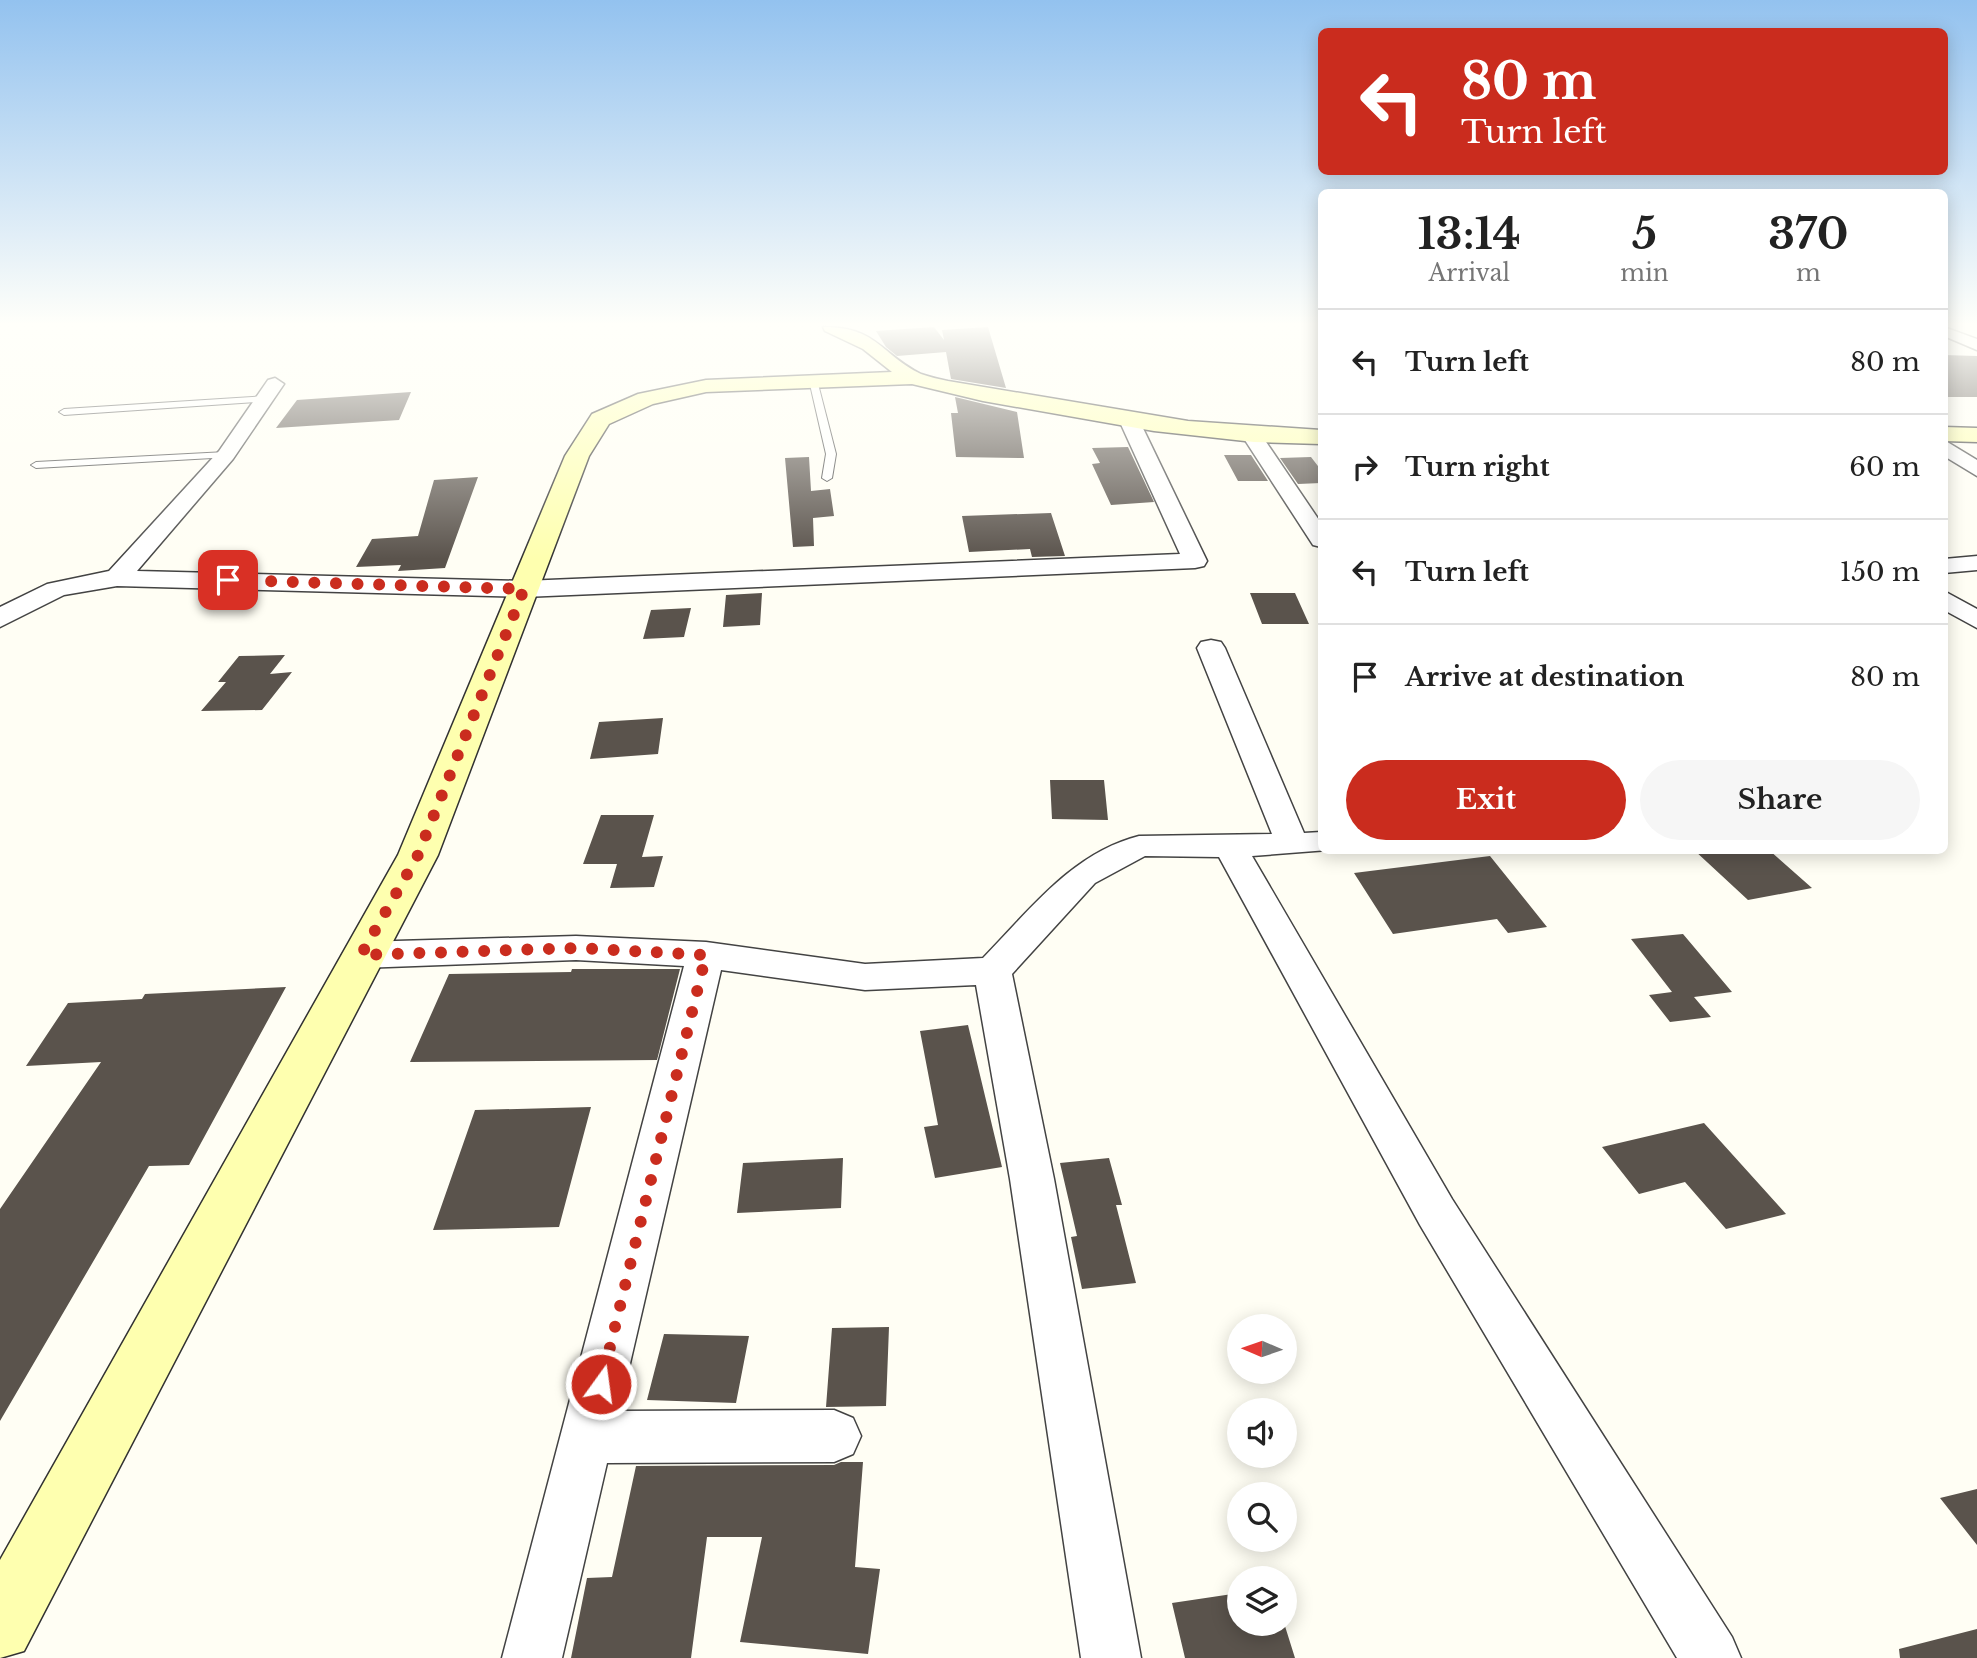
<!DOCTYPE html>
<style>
body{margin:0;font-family:"Libre Baskerville",serif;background:#f6f6f6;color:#222;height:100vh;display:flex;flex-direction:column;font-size:26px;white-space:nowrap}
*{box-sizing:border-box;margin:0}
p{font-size:23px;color:#767676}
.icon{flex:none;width:38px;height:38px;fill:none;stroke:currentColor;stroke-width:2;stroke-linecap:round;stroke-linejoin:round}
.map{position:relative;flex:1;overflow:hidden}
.sheet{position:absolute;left:1318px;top:189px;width:630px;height:665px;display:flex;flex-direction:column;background:#fff;border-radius:10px;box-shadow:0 4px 18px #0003}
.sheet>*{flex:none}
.guide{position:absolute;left:1318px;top:28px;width:630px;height:147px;border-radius:10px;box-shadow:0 4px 18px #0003;background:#ca2c1e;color:#fff;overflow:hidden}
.needle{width:46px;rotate:272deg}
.buttons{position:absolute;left:1227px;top:1314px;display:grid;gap:14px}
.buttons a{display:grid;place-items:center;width:70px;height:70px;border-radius:50%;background:#fff;box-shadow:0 4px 18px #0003;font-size:35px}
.pin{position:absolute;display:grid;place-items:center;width:60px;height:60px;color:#fff;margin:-30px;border-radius:14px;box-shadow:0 4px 10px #0006}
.me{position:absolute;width:77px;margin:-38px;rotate:14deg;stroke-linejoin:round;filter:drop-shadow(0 0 5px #0008)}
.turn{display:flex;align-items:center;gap:24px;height:147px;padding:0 28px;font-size:32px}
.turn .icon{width:91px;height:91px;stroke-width:2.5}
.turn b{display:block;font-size:49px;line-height:60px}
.eta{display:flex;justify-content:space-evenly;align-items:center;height:119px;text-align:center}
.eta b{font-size:42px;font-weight:700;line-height:49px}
.cta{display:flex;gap:14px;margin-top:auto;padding:14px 28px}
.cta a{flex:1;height:80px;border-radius:42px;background:#ca2c1e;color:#fff;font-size:28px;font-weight:700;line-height:80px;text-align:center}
.cta a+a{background:#f6f6f6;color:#222}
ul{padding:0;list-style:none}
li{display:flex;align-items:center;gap:21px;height:105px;padding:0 28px;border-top:2px solid #e0e0e0}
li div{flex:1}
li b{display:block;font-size:26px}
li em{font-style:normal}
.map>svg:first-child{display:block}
</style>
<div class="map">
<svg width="1977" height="1658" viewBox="0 0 1977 1658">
<rect width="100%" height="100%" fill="#fffef4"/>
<path fill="#5a534c" d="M934,327l10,13 -2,-10 46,-3 18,61 -55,-9 -5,-27 -49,4 -11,-9 -10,-16z
M1944,355l33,1v41h-33z
M411,392l-12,28 -123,8 21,-28z
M955,397l62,15 7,46 -68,-1 -5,-44h7z
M1128,447l18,38 8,17 -43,3 -19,-41 8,-1 -8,-15z
M1224,455h27l17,26h-30z
M809,457l2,34 19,-2 4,27 -21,2 1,28 -21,1 -8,-89z
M1311,457l10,13v13l-23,1 -18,-26z
M478,477l-33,91 -47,3 3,-6 -45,2 16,-28 46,-3 16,-56z
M1051,513l14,43 -33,1 -2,-8 -61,3 -7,-36z
M762,593l-2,32 -37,2 3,-32z
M1250,593h45l14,31h-47z
M691,608l-7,29 -41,2 8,-29z
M285,655l-15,19 22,-2 -30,38 -61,1 25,-29h-8l21,-26z
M663,718l-5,36 -68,5 9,-37z
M1050,780h54l4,40 -56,-1z
M601,815h53l-12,42 21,-1 -9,31 -44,1 7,-24h-34z
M1694,850h75l43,38 -64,12z
M1490,856l57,71 -39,6 -11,-14 -104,15 -39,-61z
M1683,934l49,58 -38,5 17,20 -41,5 -21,-27 23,-3 -41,-53z
M572,969h108l-23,91 -247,2 39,-88 122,-2z
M286,987l-97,178 -40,1 -149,255v-212l101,-147 -75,4 42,-63 74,-4 3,-5z
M968,1025l34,142 -67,11 -11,-51 14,-2 -18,-94z
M591,1107l-32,120 -126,3 42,-120z
M1704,1123l82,91 -60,15 -41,-47 -46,12 -37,-47z
M843,1158l-2,50 -104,5 6,-50z
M1109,1158l13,47h-6l20,78 -54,6 -11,-52 6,-1 -17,-73z
M889,1327l-3,79 -60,1 6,-79z
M664,1334l85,2 -13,67 -89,-3z
M841,1462h22l-8,105 25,2 -12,85 -128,-12 22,-105h-55l-16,121h-120l16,-80 25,-1 24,-111 198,-1z
M1977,1489v56l-37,-47z
M1239,1593v31l45,-1 11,35h-110l-13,-55z
M1977,1629v29h-77l-1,-9z"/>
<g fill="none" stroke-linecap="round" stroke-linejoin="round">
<g stroke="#434343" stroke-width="2">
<path id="lane" d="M813,377l4,3 19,74 -4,24 -5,3 -5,-3 4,-24 -17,-74z
M267,396l5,3 -2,2 -206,14 -5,-3 5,-3z
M226,452l4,1v4l-194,11 -5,-3 5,-3z"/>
</g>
<g stroke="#434343" stroke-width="3">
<path id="street" d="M1944,327l33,12v11l-33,-14z
M275,378l9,6 -51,75 -96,112 387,10 656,-27 -61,-134 10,-6 10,6 68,141 -3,5 -9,2 -671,29 -407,-11 -53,9 -64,32v-20l47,-23 62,-13 110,-120 49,-71z
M1251,428l7,2 63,93v24l-8,-2 -72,-111z
M1944,440l33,20v16l-33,-20z
M1977,556v14l-33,3v-14z
M1944,591l33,18v19l-33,-18z
M1211,640l10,2 4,6 79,185 17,-1v18h7l-76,6 200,343 280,438 9,21h-64l-257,-433 -201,-368 -74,-1 -50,27 -83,91 42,205 87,479h-60l-71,-479 -34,-194 -111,5 -144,-20 -102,441 215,-1 19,8 8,18 -8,18 -19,8 -227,1 -45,195h-60l182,-692 -108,-6 -215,8 -13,-4 -6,-9 6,-9 13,-4 215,-6 130,6 159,22 118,-6c46,-47 89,-105 156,-122l133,-2 -75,-186 4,-6z"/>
</g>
<g stroke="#323232" stroke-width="3">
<path id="secondary" d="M823,327c55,0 57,27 98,47 8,3 18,5 27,7l240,40 133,9v14l-67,-2 -100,-11 -171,-30 -71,-17 -206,8 -53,12 -44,20 -20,32 -151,399 -414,796 -24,7v-98l398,-705 167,-399 27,-42 46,-20 68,-14 186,-8 -29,-23 -38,-18z
M1944,427l33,1v14l-33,-1z"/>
</g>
<use href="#lane" fill="#fff" fill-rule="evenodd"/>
<use href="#street" fill="#fff" fill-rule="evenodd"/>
<use href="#secondary" fill="#feffaf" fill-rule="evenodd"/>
</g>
<linearGradient id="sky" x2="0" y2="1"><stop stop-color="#93c2ef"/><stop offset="0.58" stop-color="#fffffa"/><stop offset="1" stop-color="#fffffa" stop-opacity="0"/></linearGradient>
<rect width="1977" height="559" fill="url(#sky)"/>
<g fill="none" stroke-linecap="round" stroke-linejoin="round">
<path stroke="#ca2c1e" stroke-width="12" stroke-dasharray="0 21.6" d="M228,580l296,9 -106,266 -57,100 215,-7 130,7 -105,429"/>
</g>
</svg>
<div class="buttons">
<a><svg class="needle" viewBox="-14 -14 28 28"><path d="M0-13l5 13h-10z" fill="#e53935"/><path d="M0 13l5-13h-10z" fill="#767676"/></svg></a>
<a><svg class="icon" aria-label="sound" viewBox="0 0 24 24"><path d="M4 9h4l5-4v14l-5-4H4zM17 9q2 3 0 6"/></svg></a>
<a><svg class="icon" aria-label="search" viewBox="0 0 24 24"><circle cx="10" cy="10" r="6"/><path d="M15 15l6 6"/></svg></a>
<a><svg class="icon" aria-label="layers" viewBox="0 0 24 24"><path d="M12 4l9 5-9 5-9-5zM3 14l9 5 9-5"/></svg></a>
</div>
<div class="pin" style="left:228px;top:580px;background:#d93025"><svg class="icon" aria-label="arrive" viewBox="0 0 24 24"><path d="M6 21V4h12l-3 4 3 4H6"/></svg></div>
<svg class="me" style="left:601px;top:1384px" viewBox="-20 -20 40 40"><circle r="17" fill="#ca2c1e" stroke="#fff" stroke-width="3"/><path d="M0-11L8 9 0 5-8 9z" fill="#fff"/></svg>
<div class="guide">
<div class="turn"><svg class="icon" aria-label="left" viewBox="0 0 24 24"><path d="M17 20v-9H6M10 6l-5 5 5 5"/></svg><div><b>80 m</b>Turn left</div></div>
</div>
<section class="sheet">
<div class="eta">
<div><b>13:14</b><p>Arrival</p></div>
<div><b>5</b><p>min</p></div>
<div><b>370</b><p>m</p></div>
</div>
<ul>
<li><svg class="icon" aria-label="left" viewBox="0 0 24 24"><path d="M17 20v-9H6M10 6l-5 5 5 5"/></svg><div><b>Turn left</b></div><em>80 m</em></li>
<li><svg class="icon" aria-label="right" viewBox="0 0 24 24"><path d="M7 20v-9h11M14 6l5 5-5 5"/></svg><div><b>Turn right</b></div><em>60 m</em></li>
<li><svg class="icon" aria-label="left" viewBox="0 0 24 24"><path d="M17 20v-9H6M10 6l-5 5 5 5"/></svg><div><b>Turn left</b></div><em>150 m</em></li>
<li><svg class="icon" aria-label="arrive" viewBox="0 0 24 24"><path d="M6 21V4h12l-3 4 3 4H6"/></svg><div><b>Arrive at destination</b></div><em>80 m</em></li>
</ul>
<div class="cta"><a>Exit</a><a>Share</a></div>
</section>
</div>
